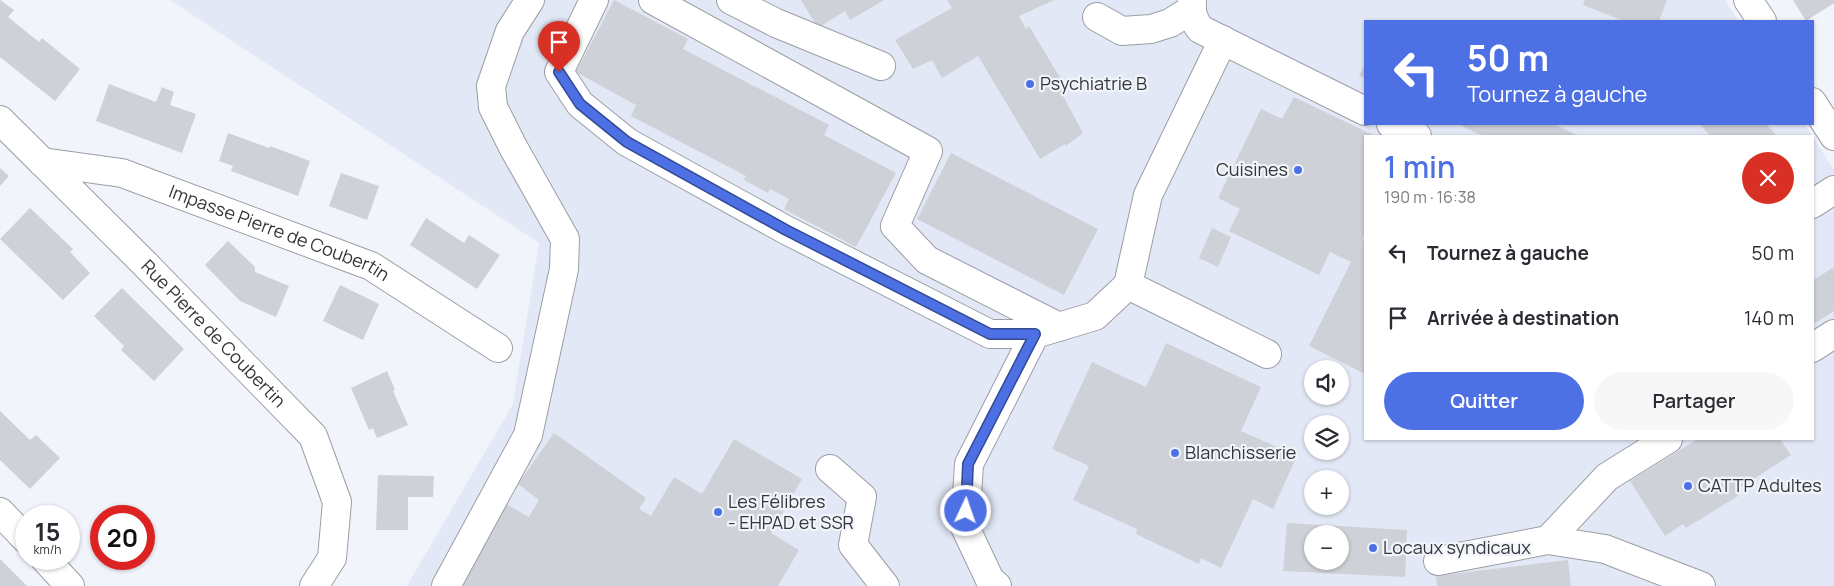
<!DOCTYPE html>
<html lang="fr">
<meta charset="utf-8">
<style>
body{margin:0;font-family:Manrope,sans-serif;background:#f7f7f7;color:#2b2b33;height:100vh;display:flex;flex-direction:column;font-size:19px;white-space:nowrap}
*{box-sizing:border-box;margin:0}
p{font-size:16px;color:#7c7c81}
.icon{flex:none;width:28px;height:28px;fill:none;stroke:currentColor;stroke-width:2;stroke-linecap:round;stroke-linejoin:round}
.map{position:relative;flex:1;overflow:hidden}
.panel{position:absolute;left:1364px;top:135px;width:450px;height:305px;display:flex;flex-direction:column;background:#fff;border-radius:0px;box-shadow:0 1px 4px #0004}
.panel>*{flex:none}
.hud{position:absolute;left:1364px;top:20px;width:450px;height:105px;border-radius:0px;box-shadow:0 1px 4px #0004;background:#4d71e4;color:#fff;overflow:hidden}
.fabs{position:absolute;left:1304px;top:360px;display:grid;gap:10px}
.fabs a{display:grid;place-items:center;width:45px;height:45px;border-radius:50%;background:#fff;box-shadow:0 1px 4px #0004;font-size:25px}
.speed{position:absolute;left:15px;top:505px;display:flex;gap:10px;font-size:25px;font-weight:700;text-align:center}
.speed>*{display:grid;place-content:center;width:65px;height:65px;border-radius:50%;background:#fff;box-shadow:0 1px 4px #0004;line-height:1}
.speed small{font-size:12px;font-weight:400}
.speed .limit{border:8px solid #d22;background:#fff;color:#111}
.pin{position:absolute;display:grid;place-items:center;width:42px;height:42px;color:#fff;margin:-51px -21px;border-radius:50% 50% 50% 0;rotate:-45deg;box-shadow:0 0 5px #0007}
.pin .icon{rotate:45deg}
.me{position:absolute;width:55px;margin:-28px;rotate:3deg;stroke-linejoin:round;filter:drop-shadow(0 0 4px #0008)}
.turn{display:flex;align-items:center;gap:18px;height:105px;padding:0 20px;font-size:22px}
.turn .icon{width:65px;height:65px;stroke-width:2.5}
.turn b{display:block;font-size:35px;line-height:42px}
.round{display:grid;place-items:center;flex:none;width:52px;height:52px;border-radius:26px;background:#f7f7f7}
.head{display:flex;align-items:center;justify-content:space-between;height:85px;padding:0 20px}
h1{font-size:30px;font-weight:600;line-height:38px;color:#4d71e4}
.action{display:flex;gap:10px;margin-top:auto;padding:10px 20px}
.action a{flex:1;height:58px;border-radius:30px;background:#4d71e4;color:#fff;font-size:20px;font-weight:600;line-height:58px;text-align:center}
.action a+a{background:#f7f7f7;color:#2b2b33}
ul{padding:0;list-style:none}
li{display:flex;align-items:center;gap:15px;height:65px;padding:0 20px}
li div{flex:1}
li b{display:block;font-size:19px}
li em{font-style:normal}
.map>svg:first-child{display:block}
</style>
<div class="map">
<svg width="1834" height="586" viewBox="0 0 1834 586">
<rect width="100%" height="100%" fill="#f1f4fb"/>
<path fill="#e3e8f6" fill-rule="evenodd" d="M170,0h1555l13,21h-373v103h439l8,12h-447v303h447l1,-302 21,33v416h-1427l106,-182 26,-161zM1312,369h28v27h-28zM1312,424h28v27h-28zM1312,479h28v27h-28zM1312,534h28v27h-28z"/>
<path fill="#ced1d7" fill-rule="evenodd" d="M0,0l14,10 -6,7 31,25 3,-4 38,31 -25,32 -55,-44z
M614,0l74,39 -5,10 146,76 -5,10 72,38 -40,74 -72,-38 5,-10 -19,-10 -2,4 -24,-13 2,-4 -115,-60 5,-11 -60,-33z
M801,0h83l-34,20 -5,-9 -27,17z
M947,0h107l-35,16 7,13 3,-3 39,65 -6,3 21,39 -17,13 -1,-2 -25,15 -62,-103 -36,22 -10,-18 -19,9 -18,-29 57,-32z
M1585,0h82l-8,21h-35l-41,-16z
M1793,0h41v3l-28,18z
M1365,63v15l-6,-2z
M109,84l47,18 6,-15 12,5 -4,13 26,9 -14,39 -86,-32z
M1294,97l81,39h-10v98l-3,6 3,1v133l-56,-28 42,-84 -21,-10 -11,23 -90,-44 11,-22 -22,-11 43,-89 21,10z
M1458,124h96l25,12h-96z
M1700,124h66l11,12h-67z
M228,133l41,15 1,-2 40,15 -12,35 -67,-25 2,-5 -14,-5z
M951,153l147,76 -34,66 -147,-76z
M0,168l9,8 -9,10z
M341,173l38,13 -12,34 -38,-14z
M30,208l43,41 -3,3 20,21 -27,27 -63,-61z
M426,218l38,25 5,-8 31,20 -23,34 -67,-44z
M1212,228l19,9 -13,30 -19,-9z
M228,241l27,26v5l34,14 -13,31 -36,-16 -35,-36z
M1834,267v44l-22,14v-44z
M340,285l39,19 -16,36 -40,-19z
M122,288l62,61 -30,32 -33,-31 3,-4 -30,-30z
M1166,343l95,44 -20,44 56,25 -24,53 -20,-10 -32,69 -20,-10 -2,6 -63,-30 1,-5 -64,-29 16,-34 -37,-17 40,-87 54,25z
M387,371l8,19 -2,1 15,34 -31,13 -4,-10 -4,2 -18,-42z
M0,411l30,29 6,-5 24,23 -30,31 -30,-29z
M554,433l92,65 -7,11 12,7 23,-39 28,17 32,-55 68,40 -31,54 28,17 -21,36h-320l48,-82 23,13 10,-17 -21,-16z
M1698,439h82l11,16 -56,36 3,5 -52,32 -3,-4 -18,12 -35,-55z
M378,475l56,1 -1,21h-25v33h-32z
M1287,523l120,7 -2,47 -122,-6zM1312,534h28v27h-28z
M0,559l27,27h-27z
M1568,560l3,26h-134l-1,-10z"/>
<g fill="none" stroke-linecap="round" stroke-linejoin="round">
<g stroke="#9b9ea4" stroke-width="30">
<g id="minor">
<path d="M594,0l-35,72 21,32 47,38 159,88 204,104h45"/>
<path d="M653,0l275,151 -33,75 32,34 132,67"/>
<path d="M731,0l45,23 105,43"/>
<path d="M1192,0c-1,12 1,19 8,29l165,82"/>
<path d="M1748,0l14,21"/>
<path d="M1097,17l25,14 29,-2 19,-6 21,-13"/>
<path d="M1812,102l22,34"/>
<path id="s1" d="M0,120l145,144 168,172 24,66 -5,56 -18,28"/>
<path d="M1391,124l26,12"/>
<path id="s2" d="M42,162l80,11 249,93 127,82"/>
<path d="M1812,204l22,-14"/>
<path d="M1128,285l139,69"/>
<path d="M1812,348l22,-14"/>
<path d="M830,469l32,28 -9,48 32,41"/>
<path d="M0,512l26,27"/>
<path d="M1548,540l59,-63 61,-38"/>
<path d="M45,559l25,27"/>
<path d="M1438,561l110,-21 57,9 96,37"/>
<path d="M446,586l82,-151 36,-166 1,-30 -52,-92 -20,-40 -2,-21 19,-55 20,-31"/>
<path d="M997,586l-7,-6 -25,-53 4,-63 66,-130 60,-18 33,-31 20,-90 75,-155"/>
</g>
</g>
<use href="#minor" stroke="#fff" stroke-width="28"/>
</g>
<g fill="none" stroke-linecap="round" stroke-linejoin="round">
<g stroke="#324994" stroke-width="12">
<path id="route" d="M559,72l21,32 47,38 159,88 204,104h45l-67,130 -2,47"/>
</g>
<use href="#route" stroke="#4d71e4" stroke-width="9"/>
</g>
<g fill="#4d71e4" stroke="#f1f4fb" stroke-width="2">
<circle cx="1030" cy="84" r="5"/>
<circle cx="1298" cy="170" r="5"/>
<circle cx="1175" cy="453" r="5"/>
<circle cx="1688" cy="486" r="5"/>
<circle cx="718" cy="512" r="5"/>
<circle cx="1373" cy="548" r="5"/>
</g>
<g text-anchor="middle" stroke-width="4.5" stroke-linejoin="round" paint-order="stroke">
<g font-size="18" fill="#353638" stroke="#f1f4fb" text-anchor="start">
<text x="1040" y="90">Psychiatrie B</text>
<text x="1288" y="176" text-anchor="end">Cuisines</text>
<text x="1185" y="459">Blanchisserie</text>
<text x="1698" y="492">CATTP Adultes</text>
<text x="728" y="508">Les Félibres<tspan x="728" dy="21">- EHPAD et SSR</tspan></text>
<text x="1383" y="554">Locaux syndicaux</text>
</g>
<g font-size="18" fill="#353638" stroke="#f1f4fb">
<text dy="6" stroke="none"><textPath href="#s2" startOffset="249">Impasse Pierre de Coubertin</textPath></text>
<text dy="6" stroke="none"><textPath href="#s1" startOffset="302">Rue Pierre de Coubertin</textPath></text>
</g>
</g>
</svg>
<div class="fabs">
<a><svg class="icon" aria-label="sound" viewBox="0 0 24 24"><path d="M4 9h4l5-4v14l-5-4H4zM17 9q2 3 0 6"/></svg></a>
<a><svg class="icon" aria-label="layers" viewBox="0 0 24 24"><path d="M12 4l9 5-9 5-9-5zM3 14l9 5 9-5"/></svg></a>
<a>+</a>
<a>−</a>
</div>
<div class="speed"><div>15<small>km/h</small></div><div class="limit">20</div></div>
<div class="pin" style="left:559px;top:72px;background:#d93025"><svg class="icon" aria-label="arrive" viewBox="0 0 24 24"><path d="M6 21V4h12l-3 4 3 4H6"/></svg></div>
<svg class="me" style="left:966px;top:511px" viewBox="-20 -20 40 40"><circle r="17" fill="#4d71e4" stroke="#fff" stroke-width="3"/><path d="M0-11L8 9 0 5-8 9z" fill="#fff"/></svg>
<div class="hud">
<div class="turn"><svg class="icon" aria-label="left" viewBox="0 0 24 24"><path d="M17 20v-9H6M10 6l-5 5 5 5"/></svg><div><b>50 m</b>Tournez à gauche</div></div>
</div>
<section class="panel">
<div class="head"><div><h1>1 min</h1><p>190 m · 16:38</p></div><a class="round" style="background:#d93025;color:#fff"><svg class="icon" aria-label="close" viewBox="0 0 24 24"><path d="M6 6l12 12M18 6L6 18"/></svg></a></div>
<ul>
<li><svg class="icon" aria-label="left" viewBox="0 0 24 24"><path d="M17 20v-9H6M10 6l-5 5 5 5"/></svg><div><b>Tournez à gauche</b></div><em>50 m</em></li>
<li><svg class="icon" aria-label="arrive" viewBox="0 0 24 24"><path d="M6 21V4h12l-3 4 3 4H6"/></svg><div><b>Arrivée à destination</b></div><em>140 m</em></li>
</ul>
<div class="action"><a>Quitter</a><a>Partager</a></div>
</section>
</div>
